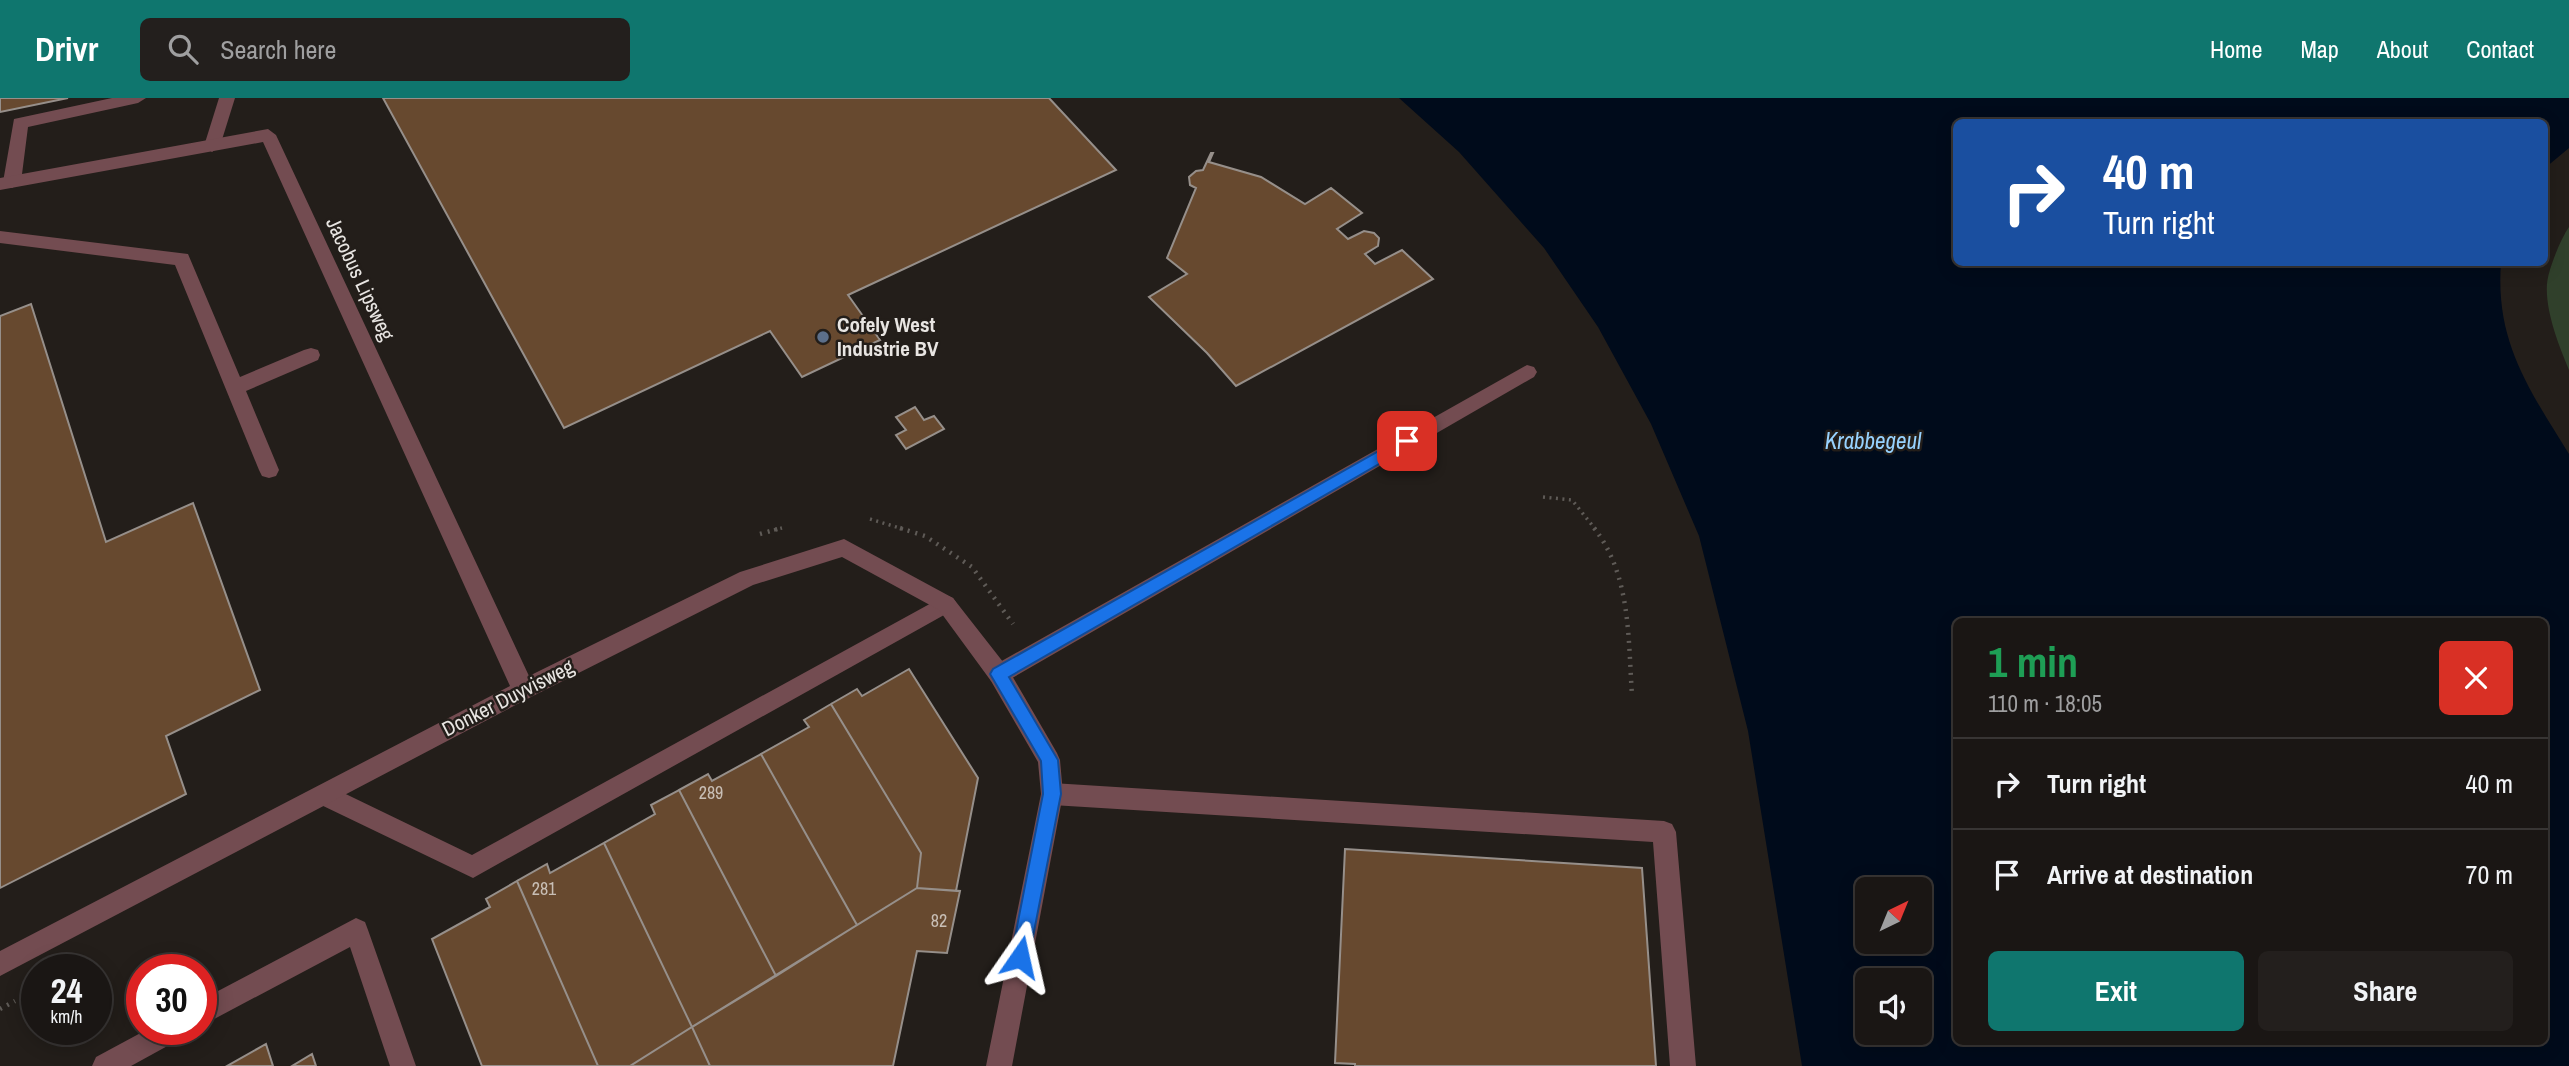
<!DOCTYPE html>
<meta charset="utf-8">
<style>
body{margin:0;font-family:"Archivo Narrow",sans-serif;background:#231f1d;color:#f1f3f6;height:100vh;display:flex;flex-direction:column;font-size:26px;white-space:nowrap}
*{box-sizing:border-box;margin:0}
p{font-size:23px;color:#9f9fa0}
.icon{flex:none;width:38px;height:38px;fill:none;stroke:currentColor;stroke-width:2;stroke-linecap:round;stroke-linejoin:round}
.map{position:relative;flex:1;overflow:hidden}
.drawer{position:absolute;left:1953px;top:520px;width:595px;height:427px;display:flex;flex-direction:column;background:#1a1614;border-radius:10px;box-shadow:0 4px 18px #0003,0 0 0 2px #383534}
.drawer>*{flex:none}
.banner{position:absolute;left:1953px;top:21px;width:595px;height:147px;border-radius:10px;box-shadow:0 4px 18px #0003,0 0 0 2px #383534;background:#1a4fa0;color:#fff;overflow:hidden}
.needle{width:46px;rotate:43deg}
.buttons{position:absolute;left:1855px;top:779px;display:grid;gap:14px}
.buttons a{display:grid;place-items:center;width:77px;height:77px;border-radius:10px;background:#1a1614;box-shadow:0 4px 18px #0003,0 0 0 2px #383534;font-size:35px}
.speed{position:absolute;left:21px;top:856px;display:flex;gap:14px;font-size:35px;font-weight:700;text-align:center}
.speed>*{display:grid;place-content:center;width:91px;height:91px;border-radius:50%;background:#1a1614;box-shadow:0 4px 18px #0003,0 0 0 2px #383534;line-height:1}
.speed small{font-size:18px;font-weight:400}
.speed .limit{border:10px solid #d22;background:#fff;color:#111}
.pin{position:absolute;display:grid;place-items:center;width:60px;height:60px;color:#fff;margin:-30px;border-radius:14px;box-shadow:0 4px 10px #0006}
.me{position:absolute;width:77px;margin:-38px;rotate:11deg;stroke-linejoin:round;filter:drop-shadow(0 0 5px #0008)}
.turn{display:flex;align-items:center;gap:24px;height:147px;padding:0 35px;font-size:32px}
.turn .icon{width:91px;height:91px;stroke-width:2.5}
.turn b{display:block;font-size:49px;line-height:60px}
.round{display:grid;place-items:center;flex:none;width:74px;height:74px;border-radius:10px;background:#231f1d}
.head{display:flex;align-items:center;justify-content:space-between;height:119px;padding:0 35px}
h1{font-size:42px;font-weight:700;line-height:52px;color:#1e9e55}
.primary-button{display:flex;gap:14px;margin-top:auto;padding:14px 35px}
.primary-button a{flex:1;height:80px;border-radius:10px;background:#0f766e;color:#fff;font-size:28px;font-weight:700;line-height:80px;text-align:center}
.primary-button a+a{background:#231f1d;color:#f1f3f6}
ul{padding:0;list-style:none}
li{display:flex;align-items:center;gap:21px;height:91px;padding:0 35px;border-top:2px solid #383534}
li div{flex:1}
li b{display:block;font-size:26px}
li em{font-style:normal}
header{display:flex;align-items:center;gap:42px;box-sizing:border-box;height:98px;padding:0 35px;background:#0f766e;color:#fff}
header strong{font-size:33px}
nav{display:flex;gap:38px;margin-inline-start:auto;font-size:24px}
.search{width:490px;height:63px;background:#231f1d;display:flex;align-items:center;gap:18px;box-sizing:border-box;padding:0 24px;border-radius:10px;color:#9f9fa0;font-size:26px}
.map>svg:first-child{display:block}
</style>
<header>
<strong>Drivr</strong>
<div class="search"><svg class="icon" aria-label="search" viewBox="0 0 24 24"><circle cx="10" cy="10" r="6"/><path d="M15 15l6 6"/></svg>Search here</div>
<nav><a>Home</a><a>Map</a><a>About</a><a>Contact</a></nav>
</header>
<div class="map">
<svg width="2569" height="968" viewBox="0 0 2569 968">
<rect width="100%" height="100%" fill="#231e1a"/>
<path fill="#30402b" d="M2569,129v143c-10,-24 -24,-59 -22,-86 1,-14 14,-46 22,-57z"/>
<path fill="#000b1b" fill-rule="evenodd" d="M1399,0h1170v50l-24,20 -1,-46h-588v140l545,1c-6,79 28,126 68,191v612h-767l-54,-335 -49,-195 -48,-112 -53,-97 -54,-79 -85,-96zM1956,523h588v420h-588zM1867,791h53v53h-53zM1867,882h53v52h-53z"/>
<path fill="#67492f" stroke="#968f8a" stroke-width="2" d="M0,0h68l-68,14z
M383,0h666l67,72 -268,125 32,45 -78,37 -32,-46 -206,97z
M1211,55h2l-4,9 52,15 44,27 26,-16 31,25 -25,16 11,10 16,-8 10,2 5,5 -1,8 -13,8 10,10 27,-14 31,29 -197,107 -29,-33 -58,-56 38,-23 -20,-16 29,-70 -6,-3 -1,-8 7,-6 7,-1z
M31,206l75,238 87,-39 67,187 -94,46 20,58 -186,94v-572z
M915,309l9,13 10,-4 10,13 -38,20 -10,-14 10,-5 -10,-13z
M909,571l69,109 -22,113 -39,-3 4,-35 -90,-149 26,-15 5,7z
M831,606l90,149 -4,35 -60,37 -96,-171 48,-27 -5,-7z
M761,656l96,171 -81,51 -97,-186 29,-16 4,7z
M679,692l97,186 -84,51 -88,-184 51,-29 -4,-9z
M604,745l88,184 -62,39h-32l-81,-185 30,-17 3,9z
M1345,751l297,19 14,198h-301v-2l-20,-1z
M517,783l81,185h-116l-50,-127 58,-32 -4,-8z
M917,790l43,3 -13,62 -30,-2 -24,115h-183l-18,-39z
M692,929l18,39h-80z
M266,946l7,22h-46z
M312,956l4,12h-24z"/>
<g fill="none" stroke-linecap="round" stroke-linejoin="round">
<path stroke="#5f5b57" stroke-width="3.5" stroke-dasharray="2 4.5" stroke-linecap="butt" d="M1543,399l29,3 24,30
M870,421l36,11
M774,432l8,-2"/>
<path stroke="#5f5b57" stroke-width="4.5" stroke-dasharray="2 6" stroke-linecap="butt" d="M900,430l25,8 47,31 41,57
M1594,430c37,47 34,110 38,167
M760,436l21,-6
M0,911l15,-8"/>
<path fill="#734c51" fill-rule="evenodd" d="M112,0h34l-8,5 -110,24 -7,55 -9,6 -6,-2 -3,-4 11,-63z
M219,0h16l-15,48 -8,6 -8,-6z
M0,133l188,23 52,123 64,-27 7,-2 7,2 2,5 -2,5 -72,31 33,79 -3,6 -7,2 -7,-2 -3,-6 -84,-205 -175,-22z
M1527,267l7,2 3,5 -3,5 -527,304 -8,3 -8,-3 -3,-7 3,-7z
M946,497l7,3 4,6 -4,6 -480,268 -156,-75 -3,-8 3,-8 8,-3 147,71z
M1052,685l612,38 8,3 4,8 20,234h-26l-17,-224 -601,-37 -8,-3 -3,-8 3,-8z
M356,820l9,4 3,8 48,136h-26l-40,-119 -149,79v-26z
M148,931h38l-4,9 -51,28h-39l4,-9z"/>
<path fill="#734c51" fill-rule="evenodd" d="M268,31l8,6 253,541 211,-104 104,-33 109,59 54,69 50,86 3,7 3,34 -51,272h-26l55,-272 -3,-32 -47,-81 -52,-71 -97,-53 -89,28 -222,112 -531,279v-25l510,-265 -247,-544 -263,48v-12z"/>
</g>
<path fill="#1a73e8" stroke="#114b97" stroke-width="2" d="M1407,337l7,6 -2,4 -403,232 49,83 3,34 -32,163 -2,7 -7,2 -6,-2 -3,-7 32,-163 -2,-33 -48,-82 -3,-5 3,-5z"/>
<circle fill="#5c6f8a" stroke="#231e1a" stroke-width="2.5" cx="823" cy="239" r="7"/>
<g text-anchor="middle" stroke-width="5" stroke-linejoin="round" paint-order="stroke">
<g font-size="18" fill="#c8beb5">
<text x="711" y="701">289</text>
<text x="544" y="797">281</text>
<text x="939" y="829">82</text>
</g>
<g font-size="21" fill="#e8e5e2" stroke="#231e1a">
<text transform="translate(360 181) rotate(65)" y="7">Jacobus Lipsweg</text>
<text transform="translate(508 600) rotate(-27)" y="7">Donker Duyvisweg</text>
</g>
<g font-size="21" font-weight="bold" fill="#e8e5e2" stroke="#231e1a" text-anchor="start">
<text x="837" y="234">Cofely West<tspan x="837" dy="24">Industrie BV</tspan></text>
</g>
<g font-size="23" font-style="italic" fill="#97d2fe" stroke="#231e1a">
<text x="1873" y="351">Krabbegeul</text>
</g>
</g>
</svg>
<div class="buttons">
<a><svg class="needle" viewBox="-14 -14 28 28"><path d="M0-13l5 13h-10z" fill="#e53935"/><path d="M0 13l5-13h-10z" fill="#9f9fa0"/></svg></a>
<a><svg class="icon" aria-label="sound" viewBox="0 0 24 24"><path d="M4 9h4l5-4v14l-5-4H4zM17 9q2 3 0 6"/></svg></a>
</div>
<div class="speed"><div>24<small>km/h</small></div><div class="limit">30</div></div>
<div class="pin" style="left:1407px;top:343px;background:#d93025"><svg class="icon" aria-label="arrive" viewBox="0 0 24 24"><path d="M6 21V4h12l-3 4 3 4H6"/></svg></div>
<svg class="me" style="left:1020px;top:859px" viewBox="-20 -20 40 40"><path d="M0-17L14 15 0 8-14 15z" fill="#1a73e8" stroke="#fff" stroke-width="4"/></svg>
<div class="banner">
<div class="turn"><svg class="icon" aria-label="right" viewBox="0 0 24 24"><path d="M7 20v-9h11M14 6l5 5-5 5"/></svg><div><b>40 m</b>Turn right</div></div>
</div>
<section class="drawer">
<div class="head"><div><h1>1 min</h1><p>110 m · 18:05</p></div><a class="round" style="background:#d93025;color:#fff"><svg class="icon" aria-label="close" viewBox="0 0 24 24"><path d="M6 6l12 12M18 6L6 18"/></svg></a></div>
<ul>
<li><svg class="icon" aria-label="right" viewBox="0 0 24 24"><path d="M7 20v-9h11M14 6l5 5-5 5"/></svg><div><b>Turn right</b></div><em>40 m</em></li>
<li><svg class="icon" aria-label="arrive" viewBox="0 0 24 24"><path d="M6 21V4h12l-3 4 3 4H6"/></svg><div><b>Arrive at destination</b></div><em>70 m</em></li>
</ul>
<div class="primary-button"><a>Exit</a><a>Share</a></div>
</section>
</div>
